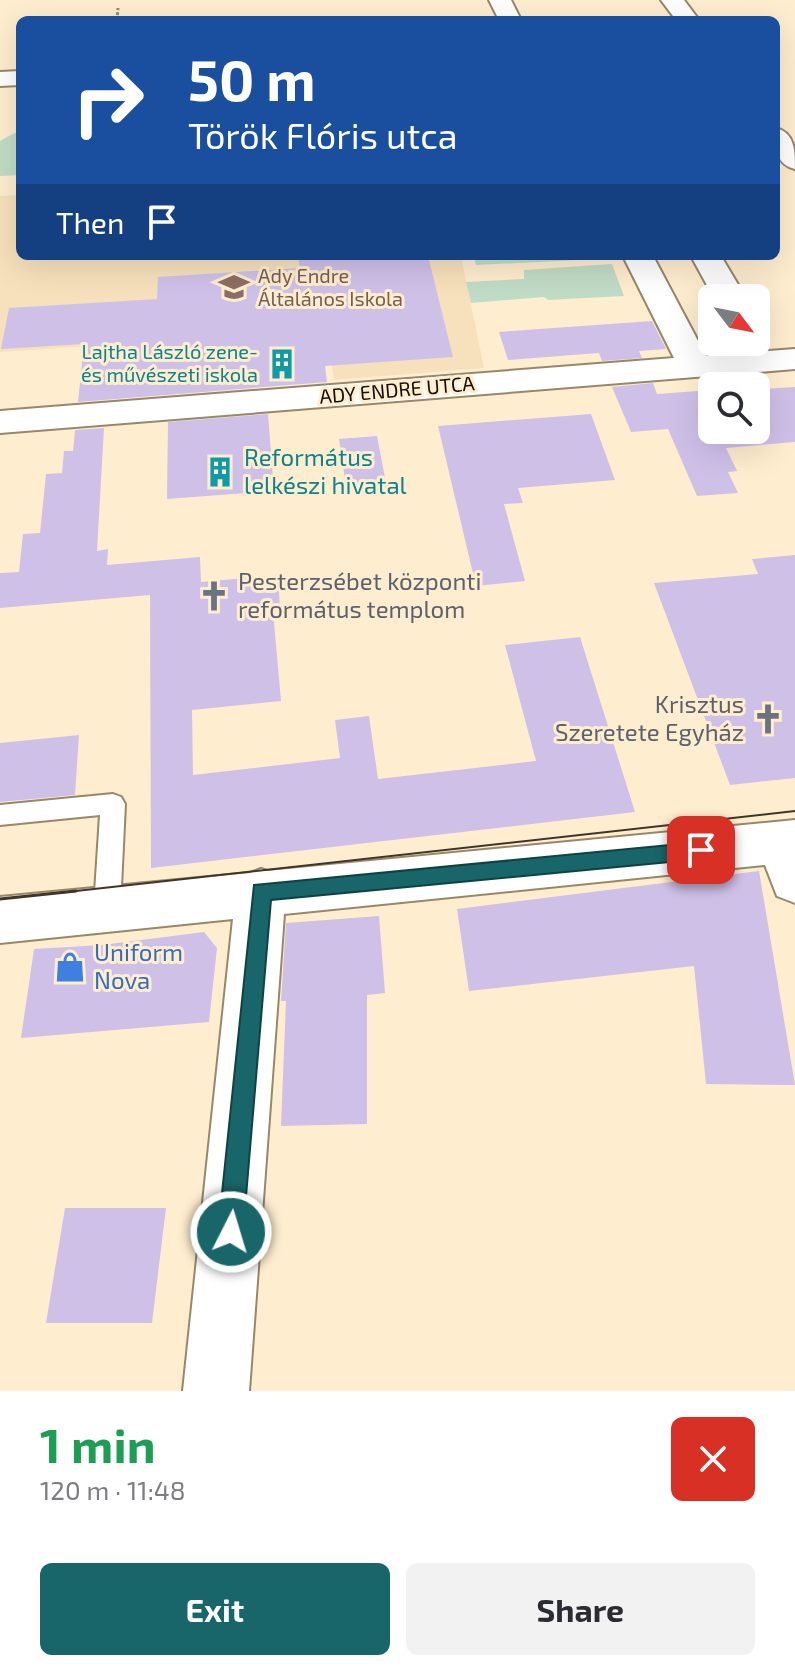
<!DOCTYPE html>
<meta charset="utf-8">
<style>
body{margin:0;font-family:"Exo 2",sans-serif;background:#f2f2f3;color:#2b2b33;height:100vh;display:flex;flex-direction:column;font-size:30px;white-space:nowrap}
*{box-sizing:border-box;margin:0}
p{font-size:26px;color:#7c7c81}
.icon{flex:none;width:44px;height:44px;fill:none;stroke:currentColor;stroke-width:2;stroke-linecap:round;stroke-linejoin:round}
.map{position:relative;height:1391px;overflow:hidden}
.panel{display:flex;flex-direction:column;background:#fff;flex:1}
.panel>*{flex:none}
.hud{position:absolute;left:16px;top:16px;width:764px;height:244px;border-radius:12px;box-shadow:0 8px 32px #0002;background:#1a4fa0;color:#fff;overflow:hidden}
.needle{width:52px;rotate:122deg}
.fabs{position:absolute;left:698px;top:284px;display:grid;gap:16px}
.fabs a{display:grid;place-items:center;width:72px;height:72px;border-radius:12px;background:#fff;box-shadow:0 8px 32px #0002;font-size:40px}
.pin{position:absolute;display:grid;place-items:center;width:68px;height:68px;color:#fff;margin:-34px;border-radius:16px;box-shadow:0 4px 12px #0006}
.me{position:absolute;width:88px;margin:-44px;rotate:5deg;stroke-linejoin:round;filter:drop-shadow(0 0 6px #0008)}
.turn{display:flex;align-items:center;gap:28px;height:168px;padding:0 40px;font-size:36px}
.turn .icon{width:104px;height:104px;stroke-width:2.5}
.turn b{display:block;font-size:56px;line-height:68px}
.then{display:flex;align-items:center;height:76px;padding:0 40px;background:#0003;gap:16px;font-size:30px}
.round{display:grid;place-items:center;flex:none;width:84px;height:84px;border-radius:12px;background:#f2f2f3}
.head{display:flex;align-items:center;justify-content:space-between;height:136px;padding:0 40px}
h1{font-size:48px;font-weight:700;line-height:60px;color:#1e9e55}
.action{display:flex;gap:16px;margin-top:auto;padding:16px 40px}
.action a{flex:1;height:92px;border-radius:12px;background:#186669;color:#fff;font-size:32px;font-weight:700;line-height:92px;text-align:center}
.action a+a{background:#f2f2f3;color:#2b2b33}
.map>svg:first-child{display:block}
</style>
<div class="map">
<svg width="795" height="1391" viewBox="0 0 795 1391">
<rect width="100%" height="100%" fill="#ffedcf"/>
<path fill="#f7e1bc" d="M20,195v61h441l23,112 -150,12 -5,-37 -177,-1 -152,10v-156z"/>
<path fill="#c1dcc6" d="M20,130v45l-20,1v-35z
M474,256h104l2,4 -104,5z
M612,264l12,32 -76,4 -4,-3 -73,6 -5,-21 58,-3v-9z"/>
<path fill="#cfc0e8" d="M298,256h130l25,101 -128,9 2,16 -249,20 6,-58 -83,5 8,-41 148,-9 1,-22 142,-9z
M652,321l14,28 -27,2 3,7 -40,3 -3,-8 -91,7 -9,-28z
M653,383l4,11 55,-4v40h44v-44l4,3 35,-2v55l-69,6 11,23 -9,1 10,21 -41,3 -29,-67 -37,3 -19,-45z
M268,414l6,77 -107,8 1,-77z
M591,414l24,66 -97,8 5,15 -19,1 21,77 -49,5 -38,-160z
M104,428l-7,123 11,-2 -1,16 93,-8 1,25 77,-7 2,35 -7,1 8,90 -89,9 1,65 147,-17 -5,-38 34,-4 9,63 158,-18 -31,-116 75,-8 55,175 -484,56 -1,-273 -150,13v-35l19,-1 4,-38 17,-1 6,-59 16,-1 2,-22h9l2,-21z
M377,436l10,52 -40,4 -8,-53z
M795,555v223l-65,7 -76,-202 104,-9 -6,-15z
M79,735l-4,60 -75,7v-59z
M759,871l36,214 -89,-1 -12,-118 -225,25 -12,-82z
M379,916l6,77 -18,2v129l-86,2 5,-125h-5l5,-78z
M204,932l13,16 -8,74 -188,16 13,-89 68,-4z
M65,1208h101l-14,115h-106z"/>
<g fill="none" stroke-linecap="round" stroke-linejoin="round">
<g stroke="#97876b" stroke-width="4">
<path id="lane" d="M113,794l8,3 4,7 -5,104 -4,8 -9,3 -9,-3 -4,-8 6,-93 -100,10v-20z"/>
</g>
<g stroke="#97876b" stroke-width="4">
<path id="street" d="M489,0h22l10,20h-22z
M661,0h23l15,20h-23z
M20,71v14l-20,1v-14z
M776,128c19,5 19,23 19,41 -21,-5 -19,-23 -19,-41z
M623,256h30l53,100 89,-7v20l-795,64v-22l674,-53z
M691,256h30l25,42h-32z
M795,820v83l-18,-7 -12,-31 -481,49 -35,477h-66l50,-472 -233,24v-46l250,-24 11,-4 6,2z"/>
</g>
<path stroke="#968974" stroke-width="3" stroke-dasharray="3 2" stroke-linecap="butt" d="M117,20l1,-12"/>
<use href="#lane" fill="#fff" fill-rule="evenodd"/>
<use href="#street" fill="#fff" fill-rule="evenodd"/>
<path stroke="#3f362a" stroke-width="2" d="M58,893l737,-82"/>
<path stroke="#3f362a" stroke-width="3" d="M0,899l76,-8"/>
</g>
<path fill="#186669" stroke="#104244" stroke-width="2" d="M701,842l7,2 3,6 -3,6 -7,3 -430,41 -28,332 -4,9 -8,4 -9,-4 -4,-9 36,-347z"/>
<defs>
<g id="school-bare" transform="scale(2.4)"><path d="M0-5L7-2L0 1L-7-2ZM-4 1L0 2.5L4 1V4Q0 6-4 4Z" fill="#8d6e63" stroke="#ffedcf" stroke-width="2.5" paint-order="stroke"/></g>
<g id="building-bare" transform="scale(2.4)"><path d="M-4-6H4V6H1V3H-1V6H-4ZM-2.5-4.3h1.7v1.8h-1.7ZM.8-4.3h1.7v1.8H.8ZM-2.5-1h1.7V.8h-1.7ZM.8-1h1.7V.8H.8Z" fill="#0f9aa8" stroke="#ffedcf" stroke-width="2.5" paint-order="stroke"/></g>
<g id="church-bare" transform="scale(2.4)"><path d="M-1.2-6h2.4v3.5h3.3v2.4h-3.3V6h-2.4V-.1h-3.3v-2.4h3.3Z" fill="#6b7280" stroke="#ffedcf" stroke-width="2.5" paint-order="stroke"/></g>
<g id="shop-bare" transform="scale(2.4)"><path d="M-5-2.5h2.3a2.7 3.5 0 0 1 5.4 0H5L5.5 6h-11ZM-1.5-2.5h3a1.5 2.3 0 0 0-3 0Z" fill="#3f7fe0" stroke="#ffedcf" stroke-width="2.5" paint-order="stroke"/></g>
</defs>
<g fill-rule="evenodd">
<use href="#school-bare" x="234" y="287"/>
<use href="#building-bare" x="282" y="364"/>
<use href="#building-bare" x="220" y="472"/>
<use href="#church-bare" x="214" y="596"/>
<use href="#church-bare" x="768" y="719"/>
<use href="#shop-bare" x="70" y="967"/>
</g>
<g text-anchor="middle" stroke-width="6" stroke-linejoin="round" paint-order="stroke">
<g font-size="20" fill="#785e54" stroke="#ffedcf" text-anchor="start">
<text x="258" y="283">Ady Endre<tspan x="258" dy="23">Általános Iskola</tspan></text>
</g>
<g font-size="20" fill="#0d838f" stroke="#ffedcf" text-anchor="end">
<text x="258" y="359">Lajtha László zene-<tspan x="258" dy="23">és művészeti iskola</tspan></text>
</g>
<g font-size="20" fill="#130d04" stroke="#ffedcf">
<text transform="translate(397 390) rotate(-5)" y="7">ADY ENDRE UTCA</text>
</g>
<g font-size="24" fill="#0d838f" stroke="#ffedcf" text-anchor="start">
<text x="244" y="466">Református<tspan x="244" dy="28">lelkészi hivatal</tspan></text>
</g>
<g font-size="24" fill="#5b616d" stroke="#ffedcf" text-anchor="start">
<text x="238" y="590">Pesterzsébet központi<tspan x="238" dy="28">református templom</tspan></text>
<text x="744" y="713" text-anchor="end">Krisztus<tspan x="744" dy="28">Szeretete Egyház</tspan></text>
</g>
<g font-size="24" fill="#366cbe" stroke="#ffedcf" text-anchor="start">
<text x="94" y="961">Uniform<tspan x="94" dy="28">Nova</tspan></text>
</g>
</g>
</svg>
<div class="fabs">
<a><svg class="needle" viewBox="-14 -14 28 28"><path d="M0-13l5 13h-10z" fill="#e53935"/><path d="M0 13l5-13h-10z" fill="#7c7c81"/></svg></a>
<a><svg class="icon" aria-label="search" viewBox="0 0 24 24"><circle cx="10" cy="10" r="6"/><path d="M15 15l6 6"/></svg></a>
</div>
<div class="pin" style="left:701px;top:850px;background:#d93025"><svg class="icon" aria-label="arrive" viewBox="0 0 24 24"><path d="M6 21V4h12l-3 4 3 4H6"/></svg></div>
<svg class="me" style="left:231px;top:1232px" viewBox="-20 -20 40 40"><circle r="17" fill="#186669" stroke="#fff" stroke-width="3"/><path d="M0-11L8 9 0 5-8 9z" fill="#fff"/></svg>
<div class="hud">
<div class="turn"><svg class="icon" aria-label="right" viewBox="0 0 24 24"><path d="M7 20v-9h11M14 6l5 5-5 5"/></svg><div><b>50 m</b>Török Flóris utca</div></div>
<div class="then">Then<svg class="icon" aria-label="arrive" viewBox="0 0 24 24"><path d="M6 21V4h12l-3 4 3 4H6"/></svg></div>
</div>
</div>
<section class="panel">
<div class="head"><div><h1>1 min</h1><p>120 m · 11:48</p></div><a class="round" style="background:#d93025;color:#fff"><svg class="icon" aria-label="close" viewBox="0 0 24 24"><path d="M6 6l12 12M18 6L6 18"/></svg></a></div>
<div class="action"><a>Exit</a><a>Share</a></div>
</section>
